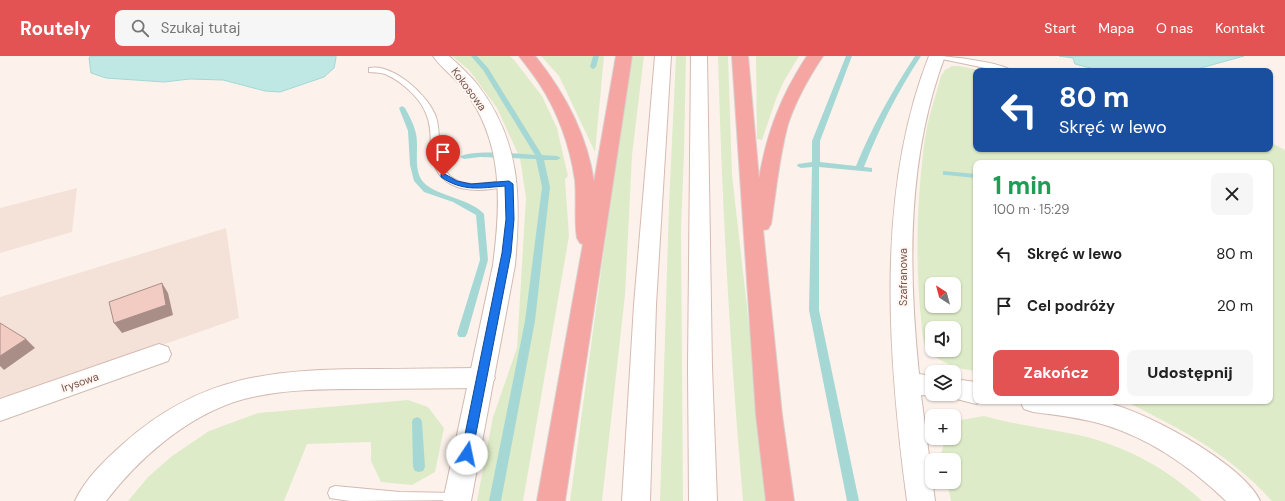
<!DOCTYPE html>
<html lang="pl">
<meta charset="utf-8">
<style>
body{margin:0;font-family:"DM Sans",sans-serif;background:#f6f6f6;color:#222;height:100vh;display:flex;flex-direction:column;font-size:15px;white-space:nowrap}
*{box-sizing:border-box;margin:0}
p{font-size:13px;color:#767676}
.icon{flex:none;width:22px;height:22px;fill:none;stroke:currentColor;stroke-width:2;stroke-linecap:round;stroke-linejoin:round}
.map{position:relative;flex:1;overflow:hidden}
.panel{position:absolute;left:973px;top:104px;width:300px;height:244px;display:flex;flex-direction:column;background:#fff;border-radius:8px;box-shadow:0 1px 3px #0004}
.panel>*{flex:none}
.hud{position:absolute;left:973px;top:12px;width:300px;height:84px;border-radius:8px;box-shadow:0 1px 3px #0004;background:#1a4fa0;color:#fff;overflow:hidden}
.needle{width:26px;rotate:324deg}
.tools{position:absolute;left:925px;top:221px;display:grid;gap:8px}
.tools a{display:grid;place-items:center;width:36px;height:36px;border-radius:8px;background:#fff;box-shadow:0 1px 3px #0004;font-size:20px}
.pin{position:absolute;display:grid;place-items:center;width:34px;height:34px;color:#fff;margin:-41px -17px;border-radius:50% 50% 50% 0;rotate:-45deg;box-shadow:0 0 4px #0007}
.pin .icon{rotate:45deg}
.me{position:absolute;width:44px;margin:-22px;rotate:11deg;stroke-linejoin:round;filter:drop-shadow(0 0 3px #0008)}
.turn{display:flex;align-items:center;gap:14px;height:84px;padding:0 20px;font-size:18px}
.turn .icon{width:52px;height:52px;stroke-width:2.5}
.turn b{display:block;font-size:28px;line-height:34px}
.round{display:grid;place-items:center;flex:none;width:42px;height:42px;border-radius:8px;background:#f6f6f6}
.overview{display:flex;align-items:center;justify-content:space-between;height:68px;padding:0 20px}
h1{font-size:24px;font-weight:800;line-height:30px;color:#1e9e55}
.cta{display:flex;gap:8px;margin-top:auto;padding:8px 20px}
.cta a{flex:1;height:46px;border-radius:8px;background:#e45353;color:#fff;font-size:16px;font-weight:800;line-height:46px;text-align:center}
.cta a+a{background:#f6f6f6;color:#222}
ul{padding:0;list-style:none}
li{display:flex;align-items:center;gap:12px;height:52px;padding:0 20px}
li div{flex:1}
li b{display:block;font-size:15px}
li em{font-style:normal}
header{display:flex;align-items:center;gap:24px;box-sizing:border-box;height:56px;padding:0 20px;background:#e45353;color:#fff}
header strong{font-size:19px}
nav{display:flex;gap:22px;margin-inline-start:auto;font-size:14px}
.search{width:280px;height:36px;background:#f6f6f6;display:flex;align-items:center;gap:10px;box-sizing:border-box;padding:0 14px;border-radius:8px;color:#767676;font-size:15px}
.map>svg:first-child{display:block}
</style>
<header>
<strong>Routely</strong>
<div class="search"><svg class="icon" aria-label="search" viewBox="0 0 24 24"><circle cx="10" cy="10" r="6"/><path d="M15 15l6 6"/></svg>Szukaj tutaj</div>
<nav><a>Start</a><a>Mapa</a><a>O nas</a><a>Kontakt</a></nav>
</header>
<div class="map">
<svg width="1285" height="445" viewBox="0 0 1285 445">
<rect width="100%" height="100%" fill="#fcf2eb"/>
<path fill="#f4e2d9" d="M77,132l-5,44 -72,21v-45z
M226,172l13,90 -239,84v-105z"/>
<path fill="#deebc8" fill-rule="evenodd" d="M452,0h58l4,4 28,36 15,32 11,48 -3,3 4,57 -46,265h-46l16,-84 24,-69 9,-150 -6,-40 -23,-50 -28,-38z
M541,0h63l-9,96 -36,-76z
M632,0h12l-12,99 -7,140 -23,206h-32l46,-340z
M676,0h10l-2,97 -3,77 2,271h-23l9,-296z
M718,0h10l4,119 37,326h-26c-13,-148 -21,-297 -25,-445z
M756,0h43l-15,25 -8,18 -14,41 -5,-1z
M952,10h7l26,5h-9v78h294v-7l15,8v351h-13c-31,-35 -74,-63 -116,-84 -11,-6 -22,-12 -33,-16h147v-238h-294v208c-18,-2 -39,-8 -50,-25 -4,-6 -4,-19 -5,-27 -6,-57 -4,-124 4,-181 3,-21 11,-42 16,-62l4,-6zM932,228h22v22h-22zM932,272h22v22h-22z
M408,344l20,7 16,21 -9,44 -23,13 -31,-3 -10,-21v-19l-64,2 -23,57h-156l20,-24 24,-21 37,-25 49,-18z
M984,360c28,8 56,11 84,17 50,9 97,33 134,68h-251l-4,-19h7v-22h-12l-1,-5 4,-17h9v-12l7,-6z"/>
<path fill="#bfe7e3" stroke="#a5d8d5" d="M90,0h246v2l-2,10 -10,9 -44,15 -15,-1 -42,-11 -33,-1 -26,3 -58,-4 -15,-5 -2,-15z
M1059,0h185l-54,15h-88l-27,-7 -2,-6z"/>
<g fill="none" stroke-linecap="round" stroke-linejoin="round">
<path fill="#a5d8d5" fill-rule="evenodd" d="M471,0h6l11,12 54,87 15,1 4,2 -4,2h-13l6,27 -15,134 -34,180h-12l36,-180 17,-134 -6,-28 -56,-2 -16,2 -4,-2c10,-8 61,-3 75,-2l-52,-85z
M593,0h6l-3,11 -3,2 -3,-2z
M846,0h6l-32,85v21l36,4c16,-39 36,-75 59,-110h6c-23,35 -42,72 -57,111l8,1v4l-53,-5v143l40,191h-12l-38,-191 3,-143 -11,1 -4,-2 1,-2 14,-2v-21z
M402,50l3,2c4,7 8,15 10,22 5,15 -2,35 6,49 10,17 48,18 63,35l4,46 -21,74 -2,3h-6l-2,-3 23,-74 -4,-45 -23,-13 -29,-10 -10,-11 -4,-16 -2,-34 -9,-23z
M943,115l33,3v4l-30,-3h-3z
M417,361l4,2 1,3 3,45 -2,4 -4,1 -4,-1 -2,-4 -1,-45 1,-3z"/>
<g stroke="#d2bab2" stroke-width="2">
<path id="service" d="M933,0c16,0 68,6 79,15h-12l-63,-13z
M369,12c24,-5 60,28 67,49 6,18 -1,45 14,59 15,14 41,6 59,4l3,1 2,2 -2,2c-31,8 -73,11 -80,-29 -2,-13 0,-27 -5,-40 -5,-16 -24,-34 -40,-41 -5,-3 -12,-2 -18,-3z
M335,430l65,6 58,1 5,2 2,5 -115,1 -20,-3 -2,-5 2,-5z"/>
</g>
<g stroke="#d2bab2" stroke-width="2">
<path id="minor" d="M929,0h16c-38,101 -37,212 -26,318l13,2v18h7l-7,2 -11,-1 14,106h-28c-19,-143 -32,-308 22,-445z
M159,288l9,3 3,7 -3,7 -168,60v-22z
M482,312l9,3 4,7 -4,7 -9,3c-36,0 -73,1 -109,1 -46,0 -94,-1 -139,13 -50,17 -96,57 -128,99h-31c10,-22 30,-41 48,-57 78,-70 153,-75 253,-75 36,0 71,-1 106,-1z
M954,323l22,3v19h7l-7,3 -31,-8 -1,-2h10z
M1020,345c25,0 52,-3 77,0 40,4 147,63 163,100h-34c-34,-33 -75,-62 -121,-76 -23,-7 -48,-10 -72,-13l-9,-3z"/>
</g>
<g stroke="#d2bab2" stroke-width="2">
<path id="tertiary" d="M433,0h16c10,9 20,18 28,28 44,57 44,113 38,181l-44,236h-28l50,-236c8,-61 11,-124 -29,-175 -9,-13 -22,-21 -31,-34z"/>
</g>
<g stroke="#d7bab2" stroke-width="2">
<path id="secondary" d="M655,0h16l-15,249 -6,196h-28l12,-196z
M691,0h16l5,311 5,134h-28l-1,-134z"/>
</g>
<g stroke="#d9cfcd" stroke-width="2">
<path id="motorway" d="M519,0h16c30,37 52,79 59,126l22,-126h16l-67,445h-28l46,-257 -3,-1 -3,-5c-3,-19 0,-39 -2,-58 -5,-34 -17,-68 -36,-97 -6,-9 -13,-18 -20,-27z
M732,0h16l11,123c8,-47 22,-83 48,-123h16c-14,21 -27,44 -35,68 -9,33 -12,67 -17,100l-3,5 -5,1 19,185 12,86h-28l-10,-86z"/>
</g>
<use href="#service" fill="#fff" fill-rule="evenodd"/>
<use href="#minor" fill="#fff" fill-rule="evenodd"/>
<use href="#tertiary" fill="#fff" fill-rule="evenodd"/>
<use href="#secondary" fill="#fff" fill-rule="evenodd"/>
<use href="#motorway" fill="#f5a6a3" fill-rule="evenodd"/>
</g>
<path fill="#a98e88" d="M162,227l6,10 5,22 -51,18 -8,-10z
M26,283l9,9 -31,22 -4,-4v-10z"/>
<path fill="#f2cbc3" stroke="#a98e88" d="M162,227l4,22 -52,18 -5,-21z
M0,267l26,16 -26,17z"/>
<path fill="#1a73e8" stroke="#114b97" d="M443,117l14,8 14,3 38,-3 4,3 1,35 -3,34 -39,201 -1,4 -4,1 -4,-1 -2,-4 41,-201 4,-34 -1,-33c-25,2 -42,6 -64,-9v-3z"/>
<g text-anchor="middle" stroke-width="4" stroke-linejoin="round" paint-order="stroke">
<g font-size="11" fill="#78534d" stroke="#fff7f2">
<text transform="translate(469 33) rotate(53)" y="4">Kokosowa</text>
<text transform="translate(903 221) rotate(-90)" y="4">Szafranowa</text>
<text transform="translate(80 326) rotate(-19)" y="4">Irysowa</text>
</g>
</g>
</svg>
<div class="tools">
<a><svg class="needle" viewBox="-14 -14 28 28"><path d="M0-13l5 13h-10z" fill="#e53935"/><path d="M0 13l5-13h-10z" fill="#767676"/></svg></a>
<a><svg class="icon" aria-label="sound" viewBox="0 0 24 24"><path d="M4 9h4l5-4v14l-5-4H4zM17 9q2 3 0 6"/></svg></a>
<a><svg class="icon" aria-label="layers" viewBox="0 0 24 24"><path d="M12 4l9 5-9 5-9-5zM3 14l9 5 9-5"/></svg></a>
<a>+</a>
<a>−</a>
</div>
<div class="pin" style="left:443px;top:120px;background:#d93025"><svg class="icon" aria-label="arrive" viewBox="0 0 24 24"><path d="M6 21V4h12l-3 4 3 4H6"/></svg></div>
<svg class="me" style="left:467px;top:398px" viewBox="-20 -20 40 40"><circle r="19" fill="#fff"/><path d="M0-13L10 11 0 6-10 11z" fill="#1a73e8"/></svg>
<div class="hud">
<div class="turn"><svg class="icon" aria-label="left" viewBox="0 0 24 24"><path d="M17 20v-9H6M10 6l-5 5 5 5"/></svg><div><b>80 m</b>Skręć w lewo</div></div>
</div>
<section class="panel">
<div class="overview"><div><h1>1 min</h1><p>100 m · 15:29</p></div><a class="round"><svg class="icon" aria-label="close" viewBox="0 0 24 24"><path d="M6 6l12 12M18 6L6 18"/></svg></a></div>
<ul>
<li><svg class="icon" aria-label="left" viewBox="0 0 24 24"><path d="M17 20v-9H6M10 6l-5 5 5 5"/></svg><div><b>Skręć w lewo</b></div><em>80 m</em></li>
<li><svg class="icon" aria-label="arrive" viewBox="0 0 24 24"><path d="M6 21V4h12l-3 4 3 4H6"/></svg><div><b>Cel podróży</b></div><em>20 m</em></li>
</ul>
<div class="cta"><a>Zakończ</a><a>Udostępnij</a></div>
</section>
</div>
